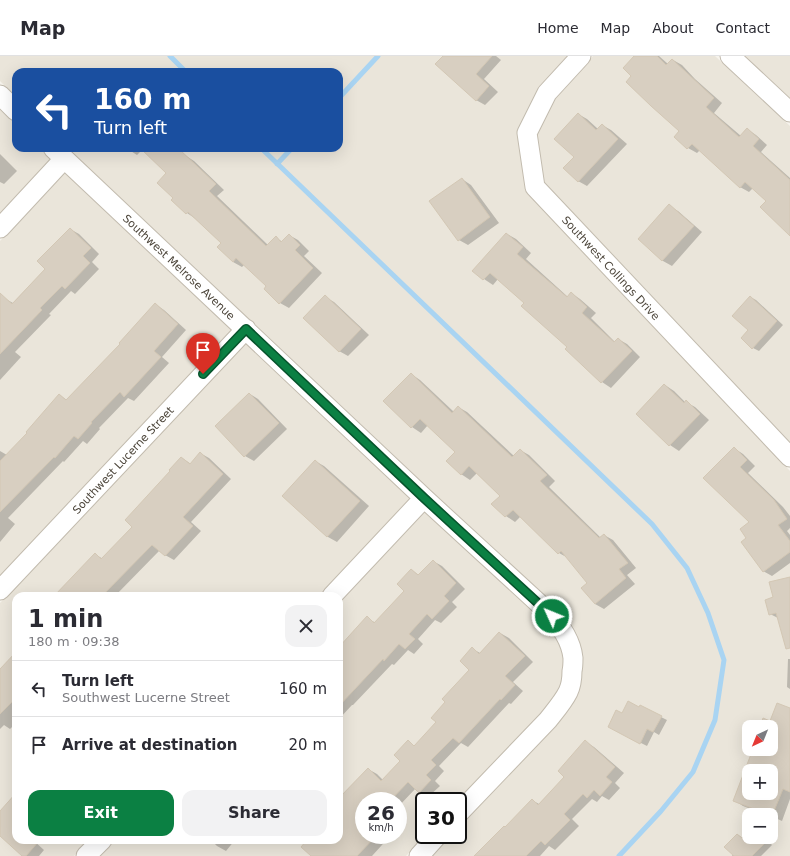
<!DOCTYPE html>
<meta charset="utf-8">
<style>
body{margin:0;font-family:"DejaVu Sans",sans-serif;background:#f2f2f3;color:#2b2b33;height:100vh;display:flex;flex-direction:column;font-size:15px;white-space:nowrap}
*{box-sizing:border-box;margin:0}
p{font-size:13px;color:#7c7c81}
.icon{flex:none;width:22px;height:22px;fill:none;stroke:currentColor;stroke-width:2;stroke-linecap:round;stroke-linejoin:round}
.map{position:relative;flex:1;overflow:hidden}
.side{position:absolute;left:12px;top:536px;width:331px;height:252px;display:flex;flex-direction:column;background:#fff;border-radius:12px;box-shadow:0 4px 16px #0002}
.side>*{flex:none}
.hud{position:absolute;left:12px;top:12px;width:331px;height:84px;border-radius:12px;box-shadow:0 4px 16px #0002;background:#1a4fa0;color:#fff;overflow:hidden}
.needle{width:26px;rotate:223deg}
.tools{position:absolute;left:742px;top:664px;display:grid;gap:8px}
.tools a{display:grid;place-items:center;width:36px;height:36px;border-radius:8px;background:#fff;box-shadow:0 4px 16px #0002;font-size:20px}
.speed{position:absolute;left:355px;top:736px;display:flex;gap:8px;font-size:20px;font-weight:700;text-align:center}
.speed>*{display:grid;place-content:center;width:52px;height:52px;border-radius:50%;background:#fff;box-shadow:0 4px 16px #0002;line-height:1}
.speed small{font-size:10px;font-weight:400}
.speed .limit{border:2px solid #111;border-radius:6px;background:#fff;color:#111}
.pin{position:absolute;display:grid;place-items:center;width:34px;height:34px;color:#fff;margin:-41px -17px;border-radius:50% 50% 50% 0;rotate:-45deg;box-shadow:0 0 4px #0007}
.pin .icon{rotate:45deg}
.me{position:absolute;width:44px;margin:-22px;rotate:314deg;stroke-linejoin:round;filter:drop-shadow(0 0 3px #0008)}
.turn{display:flex;align-items:center;gap:14px;height:84px;padding:0 16px;font-size:18px}
.turn .icon{width:52px;height:52px;stroke-width:2.5}
.turn b{display:block;font-size:28px;line-height:34px}
.round{display:grid;place-items:center;flex:none;width:42px;height:42px;border-radius:12px;background:#f2f2f3}
.head{display:flex;align-items:center;justify-content:space-between;height:68px;padding:0 16px}
h1{font-size:24px;font-weight:700;line-height:30px}
.primary-button{display:flex;gap:8px;margin-top:auto;padding:8px 16px}
.primary-button a{flex:1;height:46px;border-radius:12px;background:#0b8043;color:#fff;font-size:16px;font-weight:700;line-height:46px;text-align:center}
.primary-button a+a{background:#f2f2f3;color:#2b2b33}
ul{padding:0;list-style:none}
li{display:flex;align-items:center;gap:12px;height:56px;padding:0 16px;border-top:1px solid #e1e1e2}
li div{flex:1}
li b{display:block;font-size:15px}
li em{font-style:normal}
header{display:flex;align-items:center;gap:24px;box-sizing:border-box;height:56px;padding:0 20px;background:#fff;border-bottom:1px solid #e1e1e2}
header strong{font-size:19px}
nav{display:flex;gap:22px;margin-inline-start:auto;font-size:14px}
.map>svg:first-child{display:block}
</style>
<header>
<strong>Map</strong>
<nav><a>Home</a><a>Map</a><a>About</a><a>Contact</a></nav>
</header>
<div class="map">
<svg width="790" height="800" viewBox="0 0 790 800">
<rect width="100%" height="100%" fill="#f6f3ec"/>
<path fill="#eae5da" fill-rule="evenodd" d="M0,0h569l-51,79 8,54 2,5 262,277v385h-359l20,-21h7v-8l96,-101 23,-31 4,-18 1,-19 -2,-14 -3,-7 1,-1 -8,-15 -1,1 -4,-7 -12,-12 -122,-112 -364,-343h272v-76h-323v25l-16,-16zM749,671h22v22h-22zM749,715h22v22h-22zM749,759h22v22h-22z
M593,0h122l75,70v316l-246,-260 -7,-48 18,-36z
M744,0h46v42z
M0,53l16,16v23h23l12,12 -51,55z
M64,116l168,158 -232,247v-336z
M245,286l166,157 -91,97h-304v244h73l-15,16h-74v-253z
M424,455l115,106 11,11 7,11 4,11 3,11 -1,14 -3,13 -7,11 -12,15 -83,87h-34v34h2l-20,21h-307l15,-16h225v-239zM364,745h34v34h-34z"/>
<path fill="#0003" fill-rule="evenodd" d="M444,0h52l5,4 -17,19 14,13 -13,13 -9,-5z
M635,0h24l9,8 5,-4 9,5 13,14 27,24 -8,10 27,23 6,-7 9,6 11,10 -6,7 29,26v56l-22,-33 -15,-13 -4,4 -9,-5 -40,-37 -3,3 -9,-5 -7,-17 -48,-55z
M578,58l9,5 11,10 4,-4 9,5 16,14 -40,42 -9,-5 -3,-24z
M126,92h48l20,13 30,29 -7,6 51,49 8,-7 7,4 6,-7 9,5 11,11 -5,5 18,17 -33,35 -9,-5 -12,-17 -24,-21 -2,2 -9,-5 -11,-19 -26,-24 -9,-6 -14,-13 2,-2 -7,-25 -25,-24 -6,6z
M0,98l17,17 -13,13 -4,-2z
M462,123l9,6 28,38 -31,22 -9,-5z
M669,150l9,5 24,21 -30,34 -9,-5 -24,-22z
M70,173l9,5 20,20 -7,8 7,7 -24,25 -4,-3 -22,23 2,1 -36,37 6,5 -21,23v-78l4,-4 9,5 33,-34z
M507,178l9,5 15,14 -5,6 42,38 3,-4 9,6 16,14 -5,5 24,24 3,-3 9,5 13,13 -29,31 -9,-6 -35,-33 2,-2 -44,-44 -27,-24 -5,6 -9,-6z
M325,241l9,5 35,33 -21,21 -9,-5z
M750,241l6,3 27,25 -24,26 -6,-3 -4,-18z
M155,248l9,6 22,20 -24,27 7,6 -35,38 -6,-3 -29,30 1,1 -13,15 -4,-3 -19,21 -1,-1 -55,57 7,6 -15,18v-91l7,4 21,-22 31,-38 8,5 55,-56z
M411,318l9,6 34,32 4,-5 9,5 47,44 6,-6 9,5 26,26 -6,6 52,51 3,-3 9,5 23,28 -9,7 8,9 -31,25 -9,-5 -6,-21 -21,-25 -9,-5 -38,-37 -6,6 -9,-6 -13,-12 8,-8 -24,-23 -7,7 -9,-6 -5,-22 -28,-27 -7,8 -9,-6 -27,-26z
M665,329l9,6 11,11h1l9,5 14,13 -30,31 -9,-6 -33,-31z
M250,338l8,5 29,30 -33,32 -9,-5z
M734,392l9,6 12,12 -7,7 35,34 7,9v12l-3,3 3,4v28l-18,13 -9,-5 -15,-33 2,-15z
M200,397l9,5 22,21 -40,43 10,9 -27,29 -9,-5 -5,-5 -45,46h-60l40,-42 8,5 31,-33 48,-68 9,6z
M315,405l9,5 45,40 -32,36 -9,-5 -45,-41z
M433,505l9,5 23,23 -13,13 5,5 -16,16 -6,-3 -17,19 5,5 -9,10 -6,-4 -14,15 -2,-1 -39,41h-1l-13,14v-70l28,-31 9,5 29,-32 6,-21 8,5z
M790,522v54l-12,-14 -8,-4 5,-16z
M500,577l9,5 24,24 -20,20 10,9 -12,13 -2,-1 -41,44 -7,-4 -22,23 5,5 -9,10 5,5 -12,11 -9,-5 -3,-4 -18,19v-6h-34v34h27l-19,21h-60l-4,-16h31v-41l29,-30 9,5 6,6 19,-19 6,-19 7,4 23,-24 33,-52 2,-21 7,4z
M16,597v58l-3,4 3,3v5l-6,6 -6,-4 -4,4v-59z
M788,603h2v30l-3,-2z
M640,652l21,9 6,3 -8,15 -5,-3 -7,14 -32,-16 7,-16z
M790,653v90l-8,22 -11,-5v-1h-4l-24,-9 -9,-6 20,-51h17v-22h-10l9,-5zM749,715h22v22h-22z
M586,686l8,5 30,26 -9,10 5,5 -11,12 -7,-4 -5,6 -5,-3 -20,20 7,7 -24,24 -6,-4 -9,10h-65l31,-28 26,-28 7,4 27,-27z
M16,739v45h17l11,10 -5,6h-15l-24,-22v-21z
M749,776v5h15l8,8 -11,11h-29l1,-2 5,-19 5,3z
M211,784h24l-9,11 -9,-5z"/>
<g fill="none" stroke-linecap="round" stroke-linejoin="round">
<path stroke="#a9d4f2" stroke-width="5" d="M170,0l16,16
M339,42l39,-42
M261,92l391,376 35,44 21,45 16,47 -9,60 -22,52 -32,39 -42,45
M277,108l15,-16"/>
</g>
<path fill="#d8cfc1" stroke="#d3c7b4" fill-rule="evenodd" d="M443,0h49l-16,18 13,12 -13,15 -41,-37z
M634,0h23l9,9 6,-6 42,39 -8,9 33,30 8,-9 12,11 -6,7 37,34v56l-30,-29 6,-6 -21,-19 -5,6 -48,-44 -5,5 -13,-12 5,-6 -28,-25 -25,-24 5,-6 -8,-8z
M578,57l18,17 6,-6 16,15 -40,43 -15,-14 11,-11 -20,-18z
M140,92h38l38,36 -7,7 57,55 10,-10 5,6 8,-8 11,11 -5,5 18,18 -34,36 -15,-15 2,-3 -30,-28 -3,4 -16,-15 4,-4 -33,-31 -2,2 -15,-14 2,-2 -16,-15 9,-10z
M462,122l28,39 -32,24 -29,-40z
M669,148l25,22 -32,35 -24,-22z
M70,172l21,20 -8,8 7,7 -25,26 -3,-3 -22,22 2,2 -42,44v-61l12,11 33,-35 -8,-8z
M506,177l17,14 -6,7 50,43 4,-5 16,15 -5,6 32,29 4,-4 14,13 -31,32 -36,-34 2,-2 -46,-41 3,-3 -34,-30 -7,7 -11,-9z
M325,239l36,34 -22,23 -36,-34z
M750,240l27,25 -25,28 -11,-11 7,-8 -16,-14z
M155,247l23,21 -24,27 7,6 -37,40 -4,-5 -29,30 1,1 -14,16 -4,-3 -19,22 -1,-1 -54,55v-51l27,-28 -1,-1 33,-38 7,6 54,-56 -1,-1z
M411,317l41,40 6,-7 54,51 8,-8 27,26 -7,6 59,57 5,-4 24,29 -9,6 7,9 -31,26 -14,-16 6,-5 -26,-32 -3,3 -45,-44 -8,7 -14,-13 9,-8 -31,-30 -8,9 -15,-14 9,-9 -35,-33 -9,9 -28,-27z
M664,328l20,19 2,-3 14,14 -31,32 -33,-32z
M249,337l30,30 -35,34 -29,-31z
M734,391l13,13 -7,7 34,33 13,19 -9,6 12,16v11l-27,20 -22,-30 5,-4 -6,-9 9,-7 -46,-44z
M200,396l23,22 -40,43 10,9 -28,30 -13,-11 -50,51h-48l41,-43 6,6 31,-32 -7,-7 45,-49 -1,-1 12,-13 9,7z
M315,404l45,41 -33,36 -45,-41z
M433,504l23,23 -12,13 5,5 -17,18 -5,-5 -18,20 6,5 -10,10 -6,-5 -15,17 -1,-2 -44,47v-59l28,-31 7,7 30,-32 -7,-7 14,-15 7,6z
M790,521v71l-4,1 -10,-36 -7,2 -4,-15 8,-3 -4,-15z
M499,576l26,24 -20,20 10,9 -14,15 -1,-1 -41,44 -6,-5 -22,22 5,5 -10,10 5,5 -12,13 -11,-11 -18,19h-26v34h13l-20,21h-46l-10,-9 6,-7h32v-42l29,-30 13,13 19,-20 -6,-6 14,-15 6,6 22,-24 -5,-4 14,-16 -3,-3 27,-29 -9,-9 12,-14 7,7z
M16,596v46l-16,16v-45z
M628,645l11,6 1,-2 22,11 -9,16 -6,-3 -7,15 -32,-17 8,-17 6,3z
M777,647l13,5v84l-7,-3 -11,27 -39,-15 20,-52h18v-22h-11l3,-9 7,3zM749,715h22v22h-22z
M585,684l30,27 -9,10 6,5 -12,14 -6,-6 -7,8 -4,-4 -19,20 6,6 -25,25 -4,-4 -15,15h-52l30,-30 1,1 27,-28 6,6 26,-28 -6,-6z
M16,737v47h24l-14,16h-4l-22,-20v-25z
M749,775v6h13l5,4 -15,15h-18l-10,-9 13,-13 5,4z"/>
<g fill="none" stroke-linecap="round" stroke-linejoin="round">
<g stroke="#c2bbae" stroke-width="21">
<path id="street" d="M581,0l-34,37 -20,40 8,54 255,270
M730,0l60,56
M0,39l16,16
M53,92l371,350 122,112c13,13 25,29 27,48 0,4 0,9 -1,13 0,6 -1,15 -4,21 -5,10 -13,19 -20,28l-90,94
M0,172l64,-69
M0,534l246,-261
M332,540l92,-98
M86,800l16,-16
M419,800l19,-21"/>
</g>
<use href="#street" stroke="#fff" stroke-width="19"/>
</g>
<g fill="none" stroke-linecap="round" stroke-linejoin="round">
<g stroke="#07532c" stroke-width="10">
<path id="route" d="M203,318l43,-45 178,169 128,118"/>
</g>
<use href="#route" stroke="#0b8043" stroke-width="7"/>
</g>
<g text-anchor="middle" stroke-width="3" stroke-linejoin="round" paint-order="stroke">
<g font-size="11" fill="#4b4439" stroke="#fff">
<text transform="translate(179 211) rotate(43)" y="4">Southwest Melrose Avenue</text>
<text transform="translate(611 212) rotate(47)" y="4">Southwest Collings Drive</text>
<text transform="translate(123 404) rotate(-47)" y="4">Southwest Lucerne Street</text>
</g>
</g>
</svg>
<div class="tools">
<a><svg class="needle" viewBox="-14 -14 28 28"><path d="M0-13l5 13h-10z" fill="#e53935"/><path d="M0 13l5-13h-10z" fill="#7c7c81"/></svg></a>
<a>+</a>
<a>−</a>
</div>
<div class="speed"><div>26<small>km/h</small></div><div class="limit">30</div></div>
<div class="pin" style="left:203px;top:318px;background:#d93025"><svg class="icon" aria-label="arrive" viewBox="0 0 24 24"><path d="M6 21V4h12l-3 4 3 4H6"/></svg></div>
<svg class="me" style="left:552px;top:560px" viewBox="-20 -20 40 40"><circle r="17" fill="#0b8043" stroke="#fff" stroke-width="3"/><path d="M0-11L8 9 0 5-8 9z" fill="#fff"/></svg>
<div class="hud">
<div class="turn"><svg class="icon" aria-label="left" viewBox="0 0 24 24"><path d="M17 20v-9H6M10 6l-5 5 5 5"/></svg><div><b>160 m</b>Turn left</div></div>
</div>
<section class="side">
<div class="head"><div><h1>1 min</h1><p>180 m · 09:38</p></div><a class="round"><svg class="icon" aria-label="close" viewBox="0 0 24 24"><path d="M6 6l12 12M18 6L6 18"/></svg></a></div>
<ul>
<li><svg class="icon" aria-label="left" viewBox="0 0 24 24"><path d="M17 20v-9H6M10 6l-5 5 5 5"/></svg><div><b>Turn left</b><p>Southwest Lucerne Street</p></div><em>160 m</em></li>
<li><svg class="icon" aria-label="arrive" viewBox="0 0 24 24"><path d="M6 21V4h12l-3 4 3 4H6"/></svg><div><b>Arrive at destination</b></div><em>20 m</em></li>
</ul>
<div class="primary-button"><a>Exit</a><a>Share</a></div>
</section>
</div>
